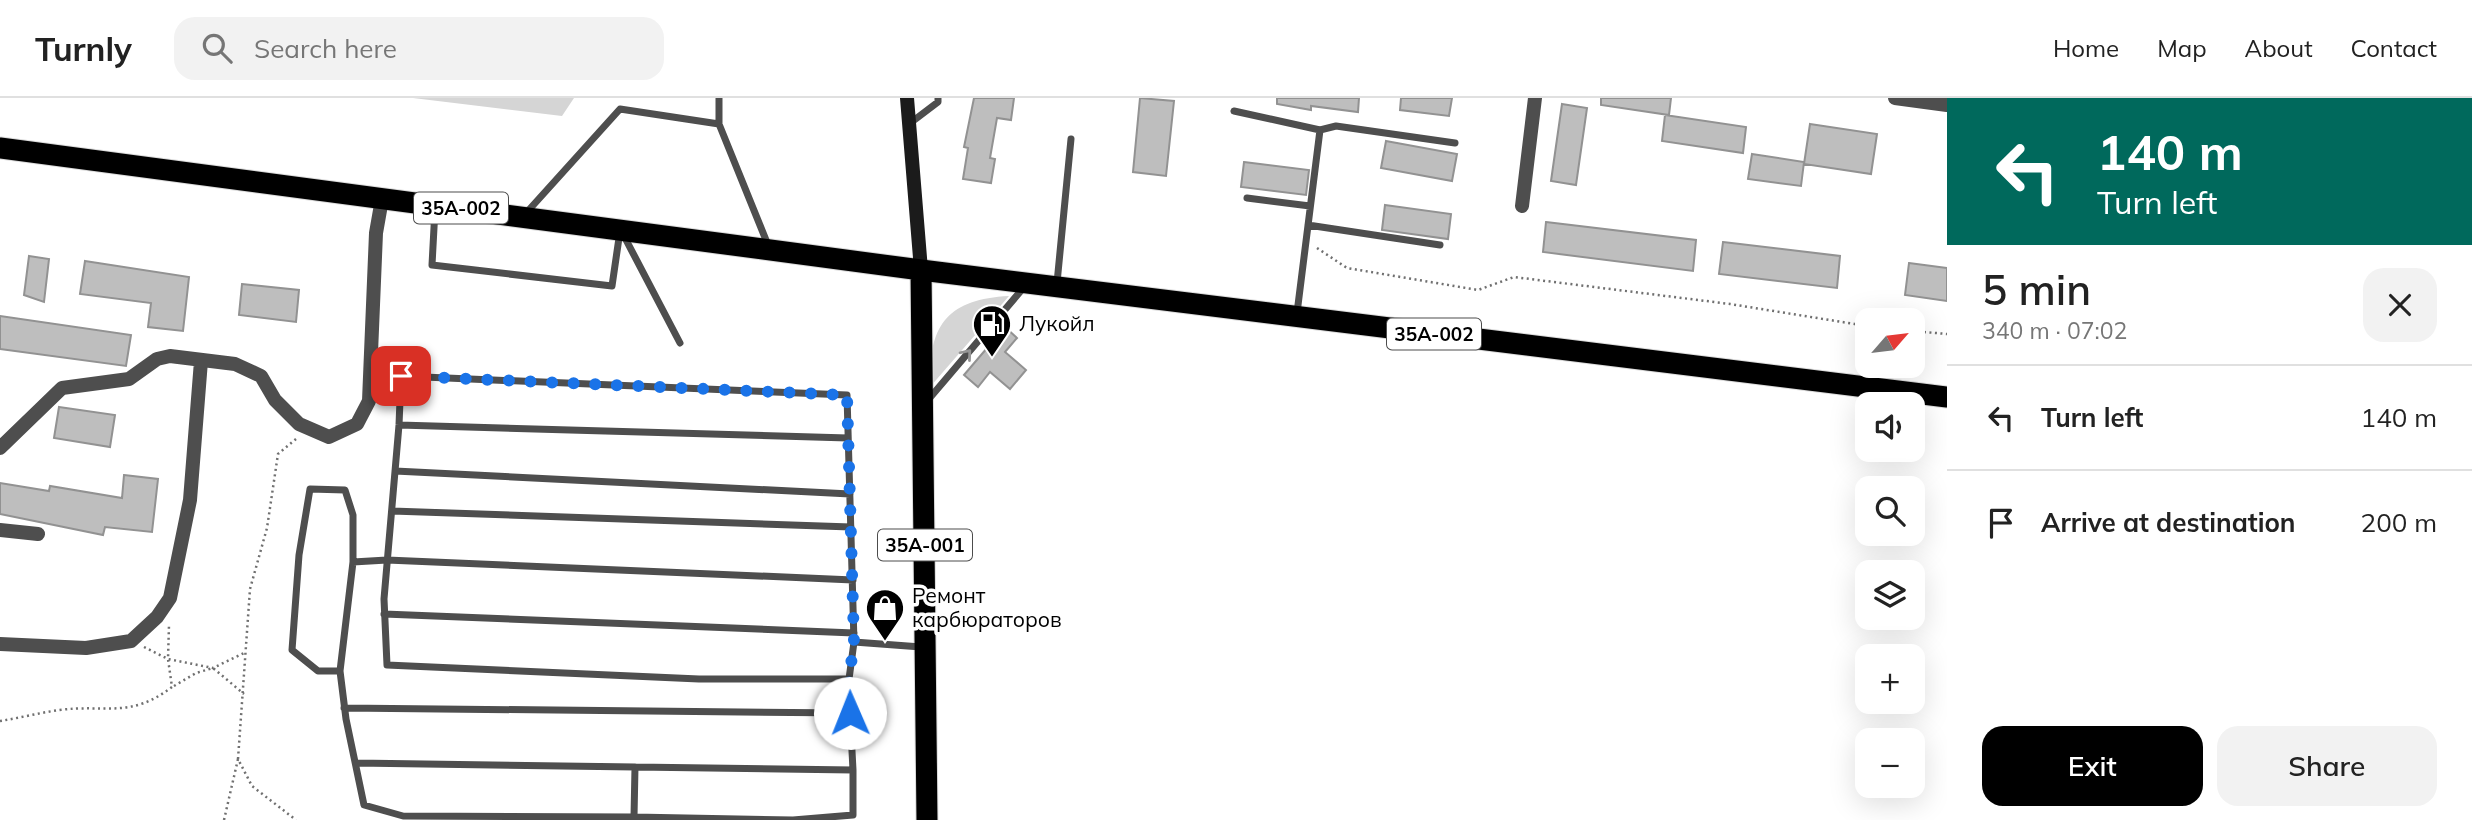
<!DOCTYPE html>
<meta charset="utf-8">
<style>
body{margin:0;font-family:Mulish,sans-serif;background:#f2f2f2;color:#222;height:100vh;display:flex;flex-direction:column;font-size:26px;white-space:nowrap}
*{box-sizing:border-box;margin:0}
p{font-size:23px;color:#767676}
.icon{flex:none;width:38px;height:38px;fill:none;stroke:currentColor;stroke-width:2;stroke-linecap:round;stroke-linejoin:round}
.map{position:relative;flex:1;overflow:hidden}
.sheet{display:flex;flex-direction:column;background:#fff;width:525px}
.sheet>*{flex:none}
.top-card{background:#00695c;color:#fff;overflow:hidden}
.needle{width:46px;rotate:62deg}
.fabs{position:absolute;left:1855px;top:210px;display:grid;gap:14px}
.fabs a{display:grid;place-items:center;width:70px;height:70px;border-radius:14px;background:#fff;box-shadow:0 7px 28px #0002;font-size:35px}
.pin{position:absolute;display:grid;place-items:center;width:60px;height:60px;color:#fff;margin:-30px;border-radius:14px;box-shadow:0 4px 10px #0006}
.me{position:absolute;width:77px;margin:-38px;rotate:359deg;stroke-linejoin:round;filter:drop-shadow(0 0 5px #0008)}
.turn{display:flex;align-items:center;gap:24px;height:147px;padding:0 35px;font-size:32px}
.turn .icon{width:91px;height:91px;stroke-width:2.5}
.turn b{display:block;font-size:49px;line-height:60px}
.round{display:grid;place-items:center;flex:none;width:74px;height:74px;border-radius:21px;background:#f2f2f2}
.overview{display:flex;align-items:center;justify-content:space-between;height:119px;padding:0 35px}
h1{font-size:42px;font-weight:600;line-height:52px}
.primary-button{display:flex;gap:14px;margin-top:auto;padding:14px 35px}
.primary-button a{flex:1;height:80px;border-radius:21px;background:#000;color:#fff;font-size:28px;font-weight:600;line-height:80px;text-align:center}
.primary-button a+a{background:#f2f2f2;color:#222}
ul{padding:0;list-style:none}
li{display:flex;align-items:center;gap:21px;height:105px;padding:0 35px;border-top:2px solid #e0e0e0}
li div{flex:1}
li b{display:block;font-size:26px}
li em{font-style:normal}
header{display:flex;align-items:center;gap:42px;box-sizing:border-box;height:98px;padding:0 35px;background:#fff;border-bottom:2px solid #e0e0e0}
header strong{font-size:33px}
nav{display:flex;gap:38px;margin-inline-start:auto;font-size:24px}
.search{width:490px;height:63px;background:#f2f2f2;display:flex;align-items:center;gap:18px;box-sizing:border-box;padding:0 24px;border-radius:21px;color:#767676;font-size:26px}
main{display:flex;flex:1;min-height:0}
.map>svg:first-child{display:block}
</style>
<header>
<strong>Turnly</strong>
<div class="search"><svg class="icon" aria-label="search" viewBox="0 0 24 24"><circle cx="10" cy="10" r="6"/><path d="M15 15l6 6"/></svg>Search here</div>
<nav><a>Home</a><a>Map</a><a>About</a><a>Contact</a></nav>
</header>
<main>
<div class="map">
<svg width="1947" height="722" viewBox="0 0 1947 722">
<rect width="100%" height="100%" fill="#fff"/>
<path fill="#d5d5d5" d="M413,0h161l-12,18z
M1009,198l-79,91c-2,-60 16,-88 79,-91z"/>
<path fill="#bebebe" stroke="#929292" stroke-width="2" d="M974,0h40l-3,22 -14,-2 -7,40 5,1 -4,24 -28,-4 5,-31 -4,-1z
M1140,0l34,3 -8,75 -33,-4z
M1277,0h82l-1,14 -47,-6v4l-34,-6z
M1401,0h51l-3,18 -49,-6z
M1601,0h70l-2,17 -68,-10z
M1562,6l25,4 -11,77 -25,-4z
M1665,17l81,12 -3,26 -81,-12z
M1810,26l67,10 -6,40 -67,-10z
M1386,43l71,13 -5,27 -71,-13z
M1752,56l52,8 -3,24 -53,-7z
M1244,64l65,8 -3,25 -65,-8z
M1385,107l66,9 -3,25 -66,-9z
M1546,124l150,18 -3,31 -150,-19z
M1723,144l117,14 -3,32 -118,-14z
M29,158l20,3 -5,43 -20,-7z
M85,163l104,16 -6,54 -35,-4 3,-24 -71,-9z
M1909,165l38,5v33l-42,-6z
M242,186l57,6 -3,32 -57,-7z
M0,218l131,19 -5,31 -126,-17z
M1005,229l12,11 -12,14 21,18 -16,19 -20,-17 -12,15 -14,-12z
M59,309l56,8 -5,32 -56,-9z
M124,377l34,4 -6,53 -47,-5 -2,8 -103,-21v-31l49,8 1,-5 72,12z"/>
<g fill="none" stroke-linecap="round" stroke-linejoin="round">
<g stroke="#dbdbdb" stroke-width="23">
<path id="highway" d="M0,50l921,122 1026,127
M921,172l6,550"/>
</g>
<path stroke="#707070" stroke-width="2.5" stroke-dasharray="2 3.5" stroke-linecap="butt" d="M1317,150l30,20 131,22 36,-13 216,27 137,22
M1913,233l34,3
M144,549l24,12 45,9 33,-16
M174,588l22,-13 17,-5 31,26
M0,623c19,-3 39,-8 59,-11 47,-6 71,9 113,-23l-4,-28 1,-34
M238,661l12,-170 17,-61 11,-74 18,-15
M224,722l14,-61 14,27 44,34"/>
<path stroke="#4e4e4e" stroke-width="7" d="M719,0v26
M1234,13l86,19 -23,183
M909,26l29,-22v-4
M1320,32l16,-4 119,17
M1247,100l63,8
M435,111l-3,56 180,21 8,-55
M527,114l93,-103 99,15 49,121
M1308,127l132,20
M624,138l56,107
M1057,185l14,-144
M928,302l97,-114
M399,327l449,13
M395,373l455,23
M392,413l459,16
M353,464l-13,109h-22l-26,-21 7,-95 11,-66 35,1 8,25v47l34,-2 466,20
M384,516l470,19
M854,544l-5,37h-150l-312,-14 -3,-66 15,-174 2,-49 446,19 7,247 67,5
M340,573l6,48 18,86 39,11 231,1 1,-50 -279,-4
M849,581l1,34
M344,610l506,5 3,57
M634,719l159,3 60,-5v-45l-218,-3"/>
<path stroke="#4e4e4e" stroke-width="14" d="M1895,0l52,7
M1522,108l13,-108
M0,350l62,-60 67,-9 28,-20 13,-3 65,8 26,12 14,24 24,24 30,13 28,-13 12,-23 7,-168 6,-34
M0,432l38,4
M0,546l86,4 45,-7 26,-24 13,-19 20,-98 11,-139"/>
<path stroke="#1b1b1b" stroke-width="14" d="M907,0l14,172"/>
<use href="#highway" stroke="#000" stroke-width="21"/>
</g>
<defs><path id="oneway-chevron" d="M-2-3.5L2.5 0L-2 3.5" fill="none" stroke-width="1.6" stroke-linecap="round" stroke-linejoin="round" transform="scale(1.75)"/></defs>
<use stroke="#959595" href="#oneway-chevron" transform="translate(967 256) rotate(-50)"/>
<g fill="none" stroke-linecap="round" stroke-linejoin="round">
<path stroke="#1a73e8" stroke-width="12" stroke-dasharray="0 21.6" d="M401,278l446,19 7,247 -5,37 1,34"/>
</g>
<defs>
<g id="fuel-pin" transform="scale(2.0125)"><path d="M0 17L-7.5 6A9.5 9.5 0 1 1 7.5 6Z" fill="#000" stroke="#fff"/><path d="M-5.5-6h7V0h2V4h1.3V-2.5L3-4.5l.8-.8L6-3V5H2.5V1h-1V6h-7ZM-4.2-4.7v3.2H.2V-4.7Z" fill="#fff"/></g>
<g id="shop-pin" transform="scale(2.0125)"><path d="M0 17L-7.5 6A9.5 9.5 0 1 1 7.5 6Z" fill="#000" stroke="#fff"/><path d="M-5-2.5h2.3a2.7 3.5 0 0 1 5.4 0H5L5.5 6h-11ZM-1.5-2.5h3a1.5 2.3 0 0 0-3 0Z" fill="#fff"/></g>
</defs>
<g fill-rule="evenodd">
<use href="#fuel-pin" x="992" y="226"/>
<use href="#shop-pin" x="885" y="510"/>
</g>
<g text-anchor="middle" stroke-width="7" stroke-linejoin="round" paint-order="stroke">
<g fill="#fff" stroke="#4c4c4c" stroke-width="2">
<rect x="414" y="94.5" width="94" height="31" rx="5"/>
<rect x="1387" y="220.5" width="94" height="31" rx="5"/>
<rect x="878" y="431.5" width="94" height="31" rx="5"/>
</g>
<g font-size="19" font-weight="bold" fill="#000">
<text x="461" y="117">35А-002</text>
<text x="1434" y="243">35А-002</text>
<text x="925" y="454">35А-001</text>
</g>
<g font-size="21" fill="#000" stroke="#fff" text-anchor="start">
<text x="1019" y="233">Лукойл</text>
<text x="912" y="505">Ремонт<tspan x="912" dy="24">карбюраторов</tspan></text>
</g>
</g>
</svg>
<div class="fabs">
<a><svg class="needle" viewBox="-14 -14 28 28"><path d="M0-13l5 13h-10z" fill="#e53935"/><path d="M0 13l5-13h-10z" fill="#767676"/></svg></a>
<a><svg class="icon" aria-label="sound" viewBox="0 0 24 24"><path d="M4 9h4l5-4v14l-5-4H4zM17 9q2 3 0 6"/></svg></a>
<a><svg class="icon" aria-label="search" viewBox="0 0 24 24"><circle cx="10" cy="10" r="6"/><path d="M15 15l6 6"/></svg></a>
<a><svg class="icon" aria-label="layers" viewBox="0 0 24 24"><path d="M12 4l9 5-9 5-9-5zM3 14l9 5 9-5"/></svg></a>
<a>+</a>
<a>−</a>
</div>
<div class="pin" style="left:401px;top:278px;background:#d93025"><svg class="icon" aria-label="arrive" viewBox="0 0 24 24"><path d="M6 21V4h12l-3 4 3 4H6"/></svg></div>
<svg class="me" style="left:850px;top:615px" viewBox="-20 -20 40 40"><circle r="19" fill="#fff"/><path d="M0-13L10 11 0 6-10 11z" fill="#1a73e8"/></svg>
</div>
<section class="sheet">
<div class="top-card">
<div class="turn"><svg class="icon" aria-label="left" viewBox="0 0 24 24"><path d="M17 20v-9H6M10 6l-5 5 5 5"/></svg><div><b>140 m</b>Turn left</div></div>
</div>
<div class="overview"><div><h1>5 min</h1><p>340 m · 07:02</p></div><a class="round"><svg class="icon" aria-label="close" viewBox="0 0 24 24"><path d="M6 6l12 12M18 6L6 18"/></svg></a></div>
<ul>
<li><svg class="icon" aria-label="left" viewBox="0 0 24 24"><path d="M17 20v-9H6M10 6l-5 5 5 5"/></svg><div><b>Turn left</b></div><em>140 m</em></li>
<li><svg class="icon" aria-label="arrive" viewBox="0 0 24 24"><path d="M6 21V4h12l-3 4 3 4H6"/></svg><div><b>Arrive at destination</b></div><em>200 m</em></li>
</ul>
<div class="primary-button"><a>Exit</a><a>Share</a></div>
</section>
</main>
